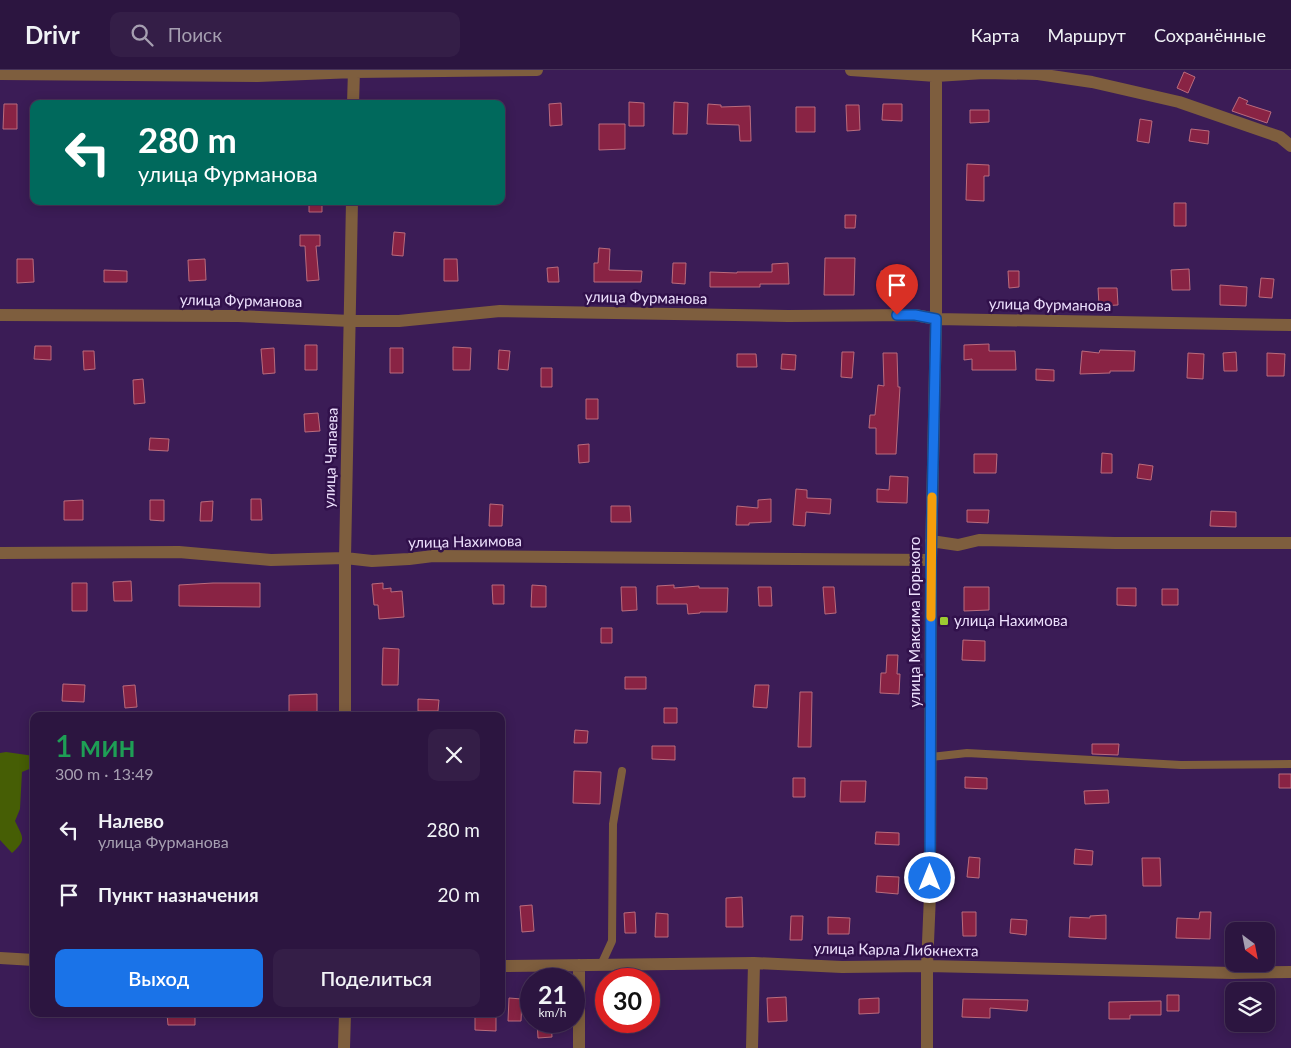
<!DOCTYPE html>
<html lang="ru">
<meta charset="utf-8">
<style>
body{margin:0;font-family:Lato,sans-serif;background:#341e47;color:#f1f3f6;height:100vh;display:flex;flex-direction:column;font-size:19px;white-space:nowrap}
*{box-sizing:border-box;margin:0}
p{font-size:16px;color:#a69fb1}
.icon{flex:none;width:28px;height:28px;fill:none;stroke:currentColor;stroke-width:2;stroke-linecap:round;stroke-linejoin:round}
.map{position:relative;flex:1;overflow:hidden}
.drawer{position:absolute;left:30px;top:642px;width:475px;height:305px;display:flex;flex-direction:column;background:#2c1540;border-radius:10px;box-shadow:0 2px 12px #0003,0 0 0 1px #483459}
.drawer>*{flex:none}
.guide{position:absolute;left:30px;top:30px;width:475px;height:105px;border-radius:10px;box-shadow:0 2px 12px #0003,0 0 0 1px #483459;background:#00695c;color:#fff;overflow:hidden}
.needle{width:32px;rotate:148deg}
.tools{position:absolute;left:1225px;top:852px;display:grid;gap:10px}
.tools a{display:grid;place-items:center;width:50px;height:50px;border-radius:10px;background:#2c1540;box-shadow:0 2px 12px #0003,0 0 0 1px #483459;font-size:25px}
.speed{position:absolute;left:520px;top:898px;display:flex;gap:10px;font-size:25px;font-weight:700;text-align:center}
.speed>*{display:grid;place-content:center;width:65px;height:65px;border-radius:50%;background:#2c1540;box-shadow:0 2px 12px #0003,0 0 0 1px #483459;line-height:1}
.speed small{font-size:12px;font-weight:400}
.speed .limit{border:8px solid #d22;background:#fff;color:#111}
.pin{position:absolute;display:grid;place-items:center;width:42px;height:42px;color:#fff;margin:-51px -21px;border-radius:50% 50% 50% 0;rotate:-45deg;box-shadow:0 0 5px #0007}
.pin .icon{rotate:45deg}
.me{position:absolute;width:55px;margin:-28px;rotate:0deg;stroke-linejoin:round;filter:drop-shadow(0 0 4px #0008)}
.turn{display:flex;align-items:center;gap:18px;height:105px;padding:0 25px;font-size:22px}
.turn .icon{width:65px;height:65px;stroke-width:2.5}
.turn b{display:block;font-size:35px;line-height:42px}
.round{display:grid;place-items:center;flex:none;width:52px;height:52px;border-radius:10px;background:#341e47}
.head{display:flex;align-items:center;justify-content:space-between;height:85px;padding:0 25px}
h1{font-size:30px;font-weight:600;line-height:38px;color:#1e9e55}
.button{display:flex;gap:10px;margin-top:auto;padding:10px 25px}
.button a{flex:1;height:58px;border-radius:10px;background:#1a73e8;color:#fff;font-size:20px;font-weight:600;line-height:58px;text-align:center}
.button a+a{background:#341e47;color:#f1f3f6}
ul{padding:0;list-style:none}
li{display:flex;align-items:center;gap:15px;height:65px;padding:0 25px}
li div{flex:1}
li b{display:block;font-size:19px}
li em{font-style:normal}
header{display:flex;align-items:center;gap:30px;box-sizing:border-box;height:70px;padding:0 25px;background:#2c1540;border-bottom:1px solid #483459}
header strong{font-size:24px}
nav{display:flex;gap:28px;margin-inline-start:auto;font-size:18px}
.search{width:350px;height:45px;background:#341e47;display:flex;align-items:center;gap:12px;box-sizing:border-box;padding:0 18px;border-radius:10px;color:#a69fb1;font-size:19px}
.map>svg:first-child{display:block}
</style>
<header>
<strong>Drivr</strong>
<div class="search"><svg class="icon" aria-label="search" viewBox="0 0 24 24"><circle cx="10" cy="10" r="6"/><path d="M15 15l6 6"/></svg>Поиск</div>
<nav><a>Карта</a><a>Маршрут</a><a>Сохранённые</a></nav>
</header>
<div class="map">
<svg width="1291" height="978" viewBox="0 0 1291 978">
<rect width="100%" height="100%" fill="#3b1c56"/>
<path fill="#465e05" d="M6,682l28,4v11l-12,5 -2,37 -5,12c8,17 12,18 -3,32l-12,-13v-87z"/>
<path fill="#892344" stroke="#ba6b7d" d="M1184,2l11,5 -7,16 -11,-5z
M1239,27l9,4 -2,3 25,8 -4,11 -35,-12z
M629,32l15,1v23h-15z
M674,32l14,1 -1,31h-14z
M561,33l1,22 -12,1 -1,-22z
M4,34h13v25h-14z
M708,34l13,1v2l29,-1 1,35h-11l-1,-16 -32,-1z
M883,34h19v17l-20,-1z
M846,35h13l1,25 -13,1z
M796,37h19v25h-19z
M970,40h19v12l-19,1z
M1140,49l12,2 -3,22 -12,-2z
M599,54h26v25l-26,1z
M1191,59l18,2 -1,13 -19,-3z
M967,94l22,1v11h-5v25l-18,-1z
M309,131h13v11h-13z
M1174,133h12v23h-12z
M845,145h11l-1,13h-10z
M394,162l11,1 -2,23 -11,-1z
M300,165h20v11h-4l3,34 -12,1 -2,-35h-5z
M599,178l11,1 -1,21 33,1 -1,11h-47v-19h4z
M825,188h30l-1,37h-30z
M17,189h16l1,23 -17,1z
M205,189l1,21 -17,1 -1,-21z
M444,189h13l1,22h-14z
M673,193h13l-1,21 -13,-1z
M788,193l1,21h-29v3h-50v-15l27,1v-1h35v-8z
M558,197l1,15h-11l-1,-14z
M1189,199l1,21h-18l-1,-20z
M104,200l23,1v11h-23z
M906,200v21l-24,1 -1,-21z
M1008,201h11v16l-10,1z
M1261,208l13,1 -2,19 -13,-1z
M1220,215l27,2 -1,19 -26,-1z
M1098,218h19l1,17 -19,1z
M989,274v7h26l1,19h-44v-11l-8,1v-15z
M305,275h12v25h-12z
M35,276h16v14l-17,-1z
M453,277l18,1 -1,22h-17z
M274,278l1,25 -12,1 -2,-25z
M390,278h13v25h-13z
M499,280l11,1 -2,19 -10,-1z
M1100,280l35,1 -1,20h-24v2l-30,1 2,-23 17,2z
M83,281h11l1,18 -11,1z
M842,282h12l-2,26 -11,-1z
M1236,282l1,19h-13l-1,-18z
M883,283h14l1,34h2l-4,67h-20v-26h-7l1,-13h5l3,-30 6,1z
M1188,283l16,1 -1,25 -16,-1z
M1267,283l18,1 -1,22h-17z
M737,284h19l1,13h-20z
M782,284l14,1 -1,15 -14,-1z
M541,298h11v19h-11z
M1036,299l18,1v11l-18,-1z
M143,309l2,24 -11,1 -1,-24z
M586,329h12v20h-12z
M318,343l2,18 -15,1 -1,-18z
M150,368l19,1 -1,12 -19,-1z
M589,374v18l-10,1 -1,-18z
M1102,383l10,1v19h-11z
M974,384h23l-1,19h-22z
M1139,394l14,2 -2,14 -14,-2z
M890,406l18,1 -1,26 -30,-1v-13l12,1z
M796,419l11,1v8l24,1 -1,15 -24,-2 -1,14 -12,-1z
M251,429h10l1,21h-11z
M771,429v23l-22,1v2h-13l1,-19 21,2v-8z
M83,430v20h-19v-19z
M150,430h14v21l-14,-1z
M213,431l-1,20h-12l1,-19z
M490,434l13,1 -1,21h-13z
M611,436h19l1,16h-20z
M967,440h22l-1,13 -21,-1z
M1211,441l25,1v15l-26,-1z
M131,511l1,20h-18l-1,-19z
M72,513h15v28h-15z
M213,513h47v24l-81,-1v-21z
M383,513v6l8,-1v4l11,-1 2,26 -25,2 -1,-14h-4l-2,-21z
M492,515h12v19h-11z
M532,515l14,1v21h-15z
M674,515v3l25,-2v2h29l-1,24h-27v1l-12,1 -1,-10h-30v-18z
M621,517h15l1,23 -15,1z
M758,517h13l1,19h-13z
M823,517h11l2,26 -11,1z
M964,517h25v23l-25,1z
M1117,518h19v18l-19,-1z
M1162,519h16v16h-16z
M601,558h11v15h-11z
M963,570l22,1v20l-23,-1z
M383,578l16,1 -1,36h-16z
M887,585h11l-1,19h3l-1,20 -19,-1 1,-20h5z
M625,607h21v12h-21z
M63,614l22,1 -1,17 -22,-1z
M135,615l2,22 -12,1 -2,-22z
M755,615h14l-2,23 -14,-1z
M800,622h12l-1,55h-13z
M317,624v19l-28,1v-19z
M418,629l21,1 -1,11h-20z
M664,638h13v15h-13z
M575,660l13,1 -1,12h-13z
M1092,674h27l-1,11 -26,-1z
M652,676h23v14l-23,-1z
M574,701l27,1 -1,32 -27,-1z
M1279,704h12v14h-12z
M965,707l22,1v11l-22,-1z
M793,708h12v19h-12z
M841,711h25l-1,21h-25z
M1108,720l1,13 -24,1 -1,-13z
M876,762l23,1v12l-24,-1z
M1075,779l18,2 -1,14 -18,-1z
M969,787l11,1 -1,20 -12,-1z
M1142,788h18l1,28h-18z
M877,806l22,1 -1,17 -22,-2z
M742,827l1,30h-17v-29z
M532,835l2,26 -12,1 -2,-26z
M635,842l1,21h-11l-1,-20z
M962,842h14v24h-13z
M1200,842h11l-1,27 -34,-1 1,-20 22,1z
M656,843l12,1v23h-13z
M1106,845v24l-37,-2 1,-20 20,1v-2z
M791,846h12l-1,24h-12z
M828,847l22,1 -1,16h-21z
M1011,849l16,1 -1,15 -16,-2z
M1167,925h12v16h-12z
M786,927l1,24 -19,1 -1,-24z
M509,928l13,1 -1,22h-13z
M879,928v15l-20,1v-15z
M963,929l65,1 -1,11 -37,-3v10l-28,-1z
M1161,931v14h-31v4h-21v-17z
M167,944h28v11h-27z
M475,944h21v17l-21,-1z
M537,951h14l1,16 -14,1z"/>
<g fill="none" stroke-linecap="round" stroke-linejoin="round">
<path stroke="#7e5e3e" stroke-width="8" d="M931,687l36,-4 214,12 110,-1
M601,895l11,-24 1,-117 9,-53"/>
<path stroke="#7e5e3e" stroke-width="12" d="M851,0l85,6 48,-3 54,1 54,8 87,20 101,35 11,9
M0,4l258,2 96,-4 183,-2
M353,34l1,-34
M0,245l238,1 113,5h48l101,-10 288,5 127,-1 21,4 355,6
M931,471l27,4 21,-5 136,3h176
M0,483l179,-1 92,8 74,-2 27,3 37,-2 24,-3 498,4
M345,646v-158l7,-357
M0,888l34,2
M501,896l253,-3 88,4 85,-1 306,7 58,-1
M344,978l1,-34
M579,978v-83
M752,978l2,-85
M927,978v-82l3,-71 1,-335 5,-241v-243"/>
</g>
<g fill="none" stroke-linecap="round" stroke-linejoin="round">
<g stroke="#114b97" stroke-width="12">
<path id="route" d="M897,245h18l21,4 -5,241 -1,318"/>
</g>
<use href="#route" stroke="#1a73e8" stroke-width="9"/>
<path stroke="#f59e0b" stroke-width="9" d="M931,547l1,-120"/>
</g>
<rect fill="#9ccb32" stroke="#31114b" stroke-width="2" x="939" y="546" width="10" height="10" rx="2.5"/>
<g text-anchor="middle" stroke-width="5" stroke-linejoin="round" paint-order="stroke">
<g font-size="15" fill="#ede0fd" stroke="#31114b">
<text transform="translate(646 228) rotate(1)" y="5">улица Фурманова</text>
<text transform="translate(241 231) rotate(1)" y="5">улица Фурманова</text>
<text transform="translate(1050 235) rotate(1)" y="5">улица Фурманова</text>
<text transform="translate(331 388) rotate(-88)" y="5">улица Чапаева</text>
<text transform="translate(465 472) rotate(-1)" y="5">улица Нахимова</text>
<text transform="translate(915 552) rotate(-90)" y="5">улица Максима Горького</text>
<text transform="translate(896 880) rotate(1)" y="5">улица Карла Либкнехта</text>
</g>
<g font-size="15" fill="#ede0fd" stroke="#31114b" text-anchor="start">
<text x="954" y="556">улица Нахимова</text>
</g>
</g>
</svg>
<div class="tools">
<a><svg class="needle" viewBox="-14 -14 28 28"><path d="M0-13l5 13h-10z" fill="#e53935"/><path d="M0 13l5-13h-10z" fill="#a69fb1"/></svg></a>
<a><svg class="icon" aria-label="layers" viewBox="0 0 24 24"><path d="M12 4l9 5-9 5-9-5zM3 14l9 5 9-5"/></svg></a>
</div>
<div class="speed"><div>21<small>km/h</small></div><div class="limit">30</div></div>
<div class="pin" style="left:897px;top:245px;background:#d93025"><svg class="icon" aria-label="arrive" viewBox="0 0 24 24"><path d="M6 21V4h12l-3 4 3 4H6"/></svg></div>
<svg class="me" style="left:930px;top:808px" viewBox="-20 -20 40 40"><circle r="17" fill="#1a73e8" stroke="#fff" stroke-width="3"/><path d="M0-11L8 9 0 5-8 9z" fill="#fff"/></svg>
<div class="guide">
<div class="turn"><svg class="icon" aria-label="left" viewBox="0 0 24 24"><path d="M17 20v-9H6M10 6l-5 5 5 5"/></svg><div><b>280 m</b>улица Фурманова</div></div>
</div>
<section class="drawer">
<div class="head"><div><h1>1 мин</h1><p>300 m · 13:49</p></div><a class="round"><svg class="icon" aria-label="close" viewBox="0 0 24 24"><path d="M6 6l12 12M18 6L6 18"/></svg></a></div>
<ul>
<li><svg class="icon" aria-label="left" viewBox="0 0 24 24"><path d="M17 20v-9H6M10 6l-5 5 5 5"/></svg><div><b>Налево</b><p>улица Фурманова</p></div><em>280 m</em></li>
<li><svg class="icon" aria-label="arrive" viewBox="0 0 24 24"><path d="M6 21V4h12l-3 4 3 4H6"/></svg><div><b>Пункт назначения</b></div><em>20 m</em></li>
</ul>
<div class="button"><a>Выход</a><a>Поделиться</a></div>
</section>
</div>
